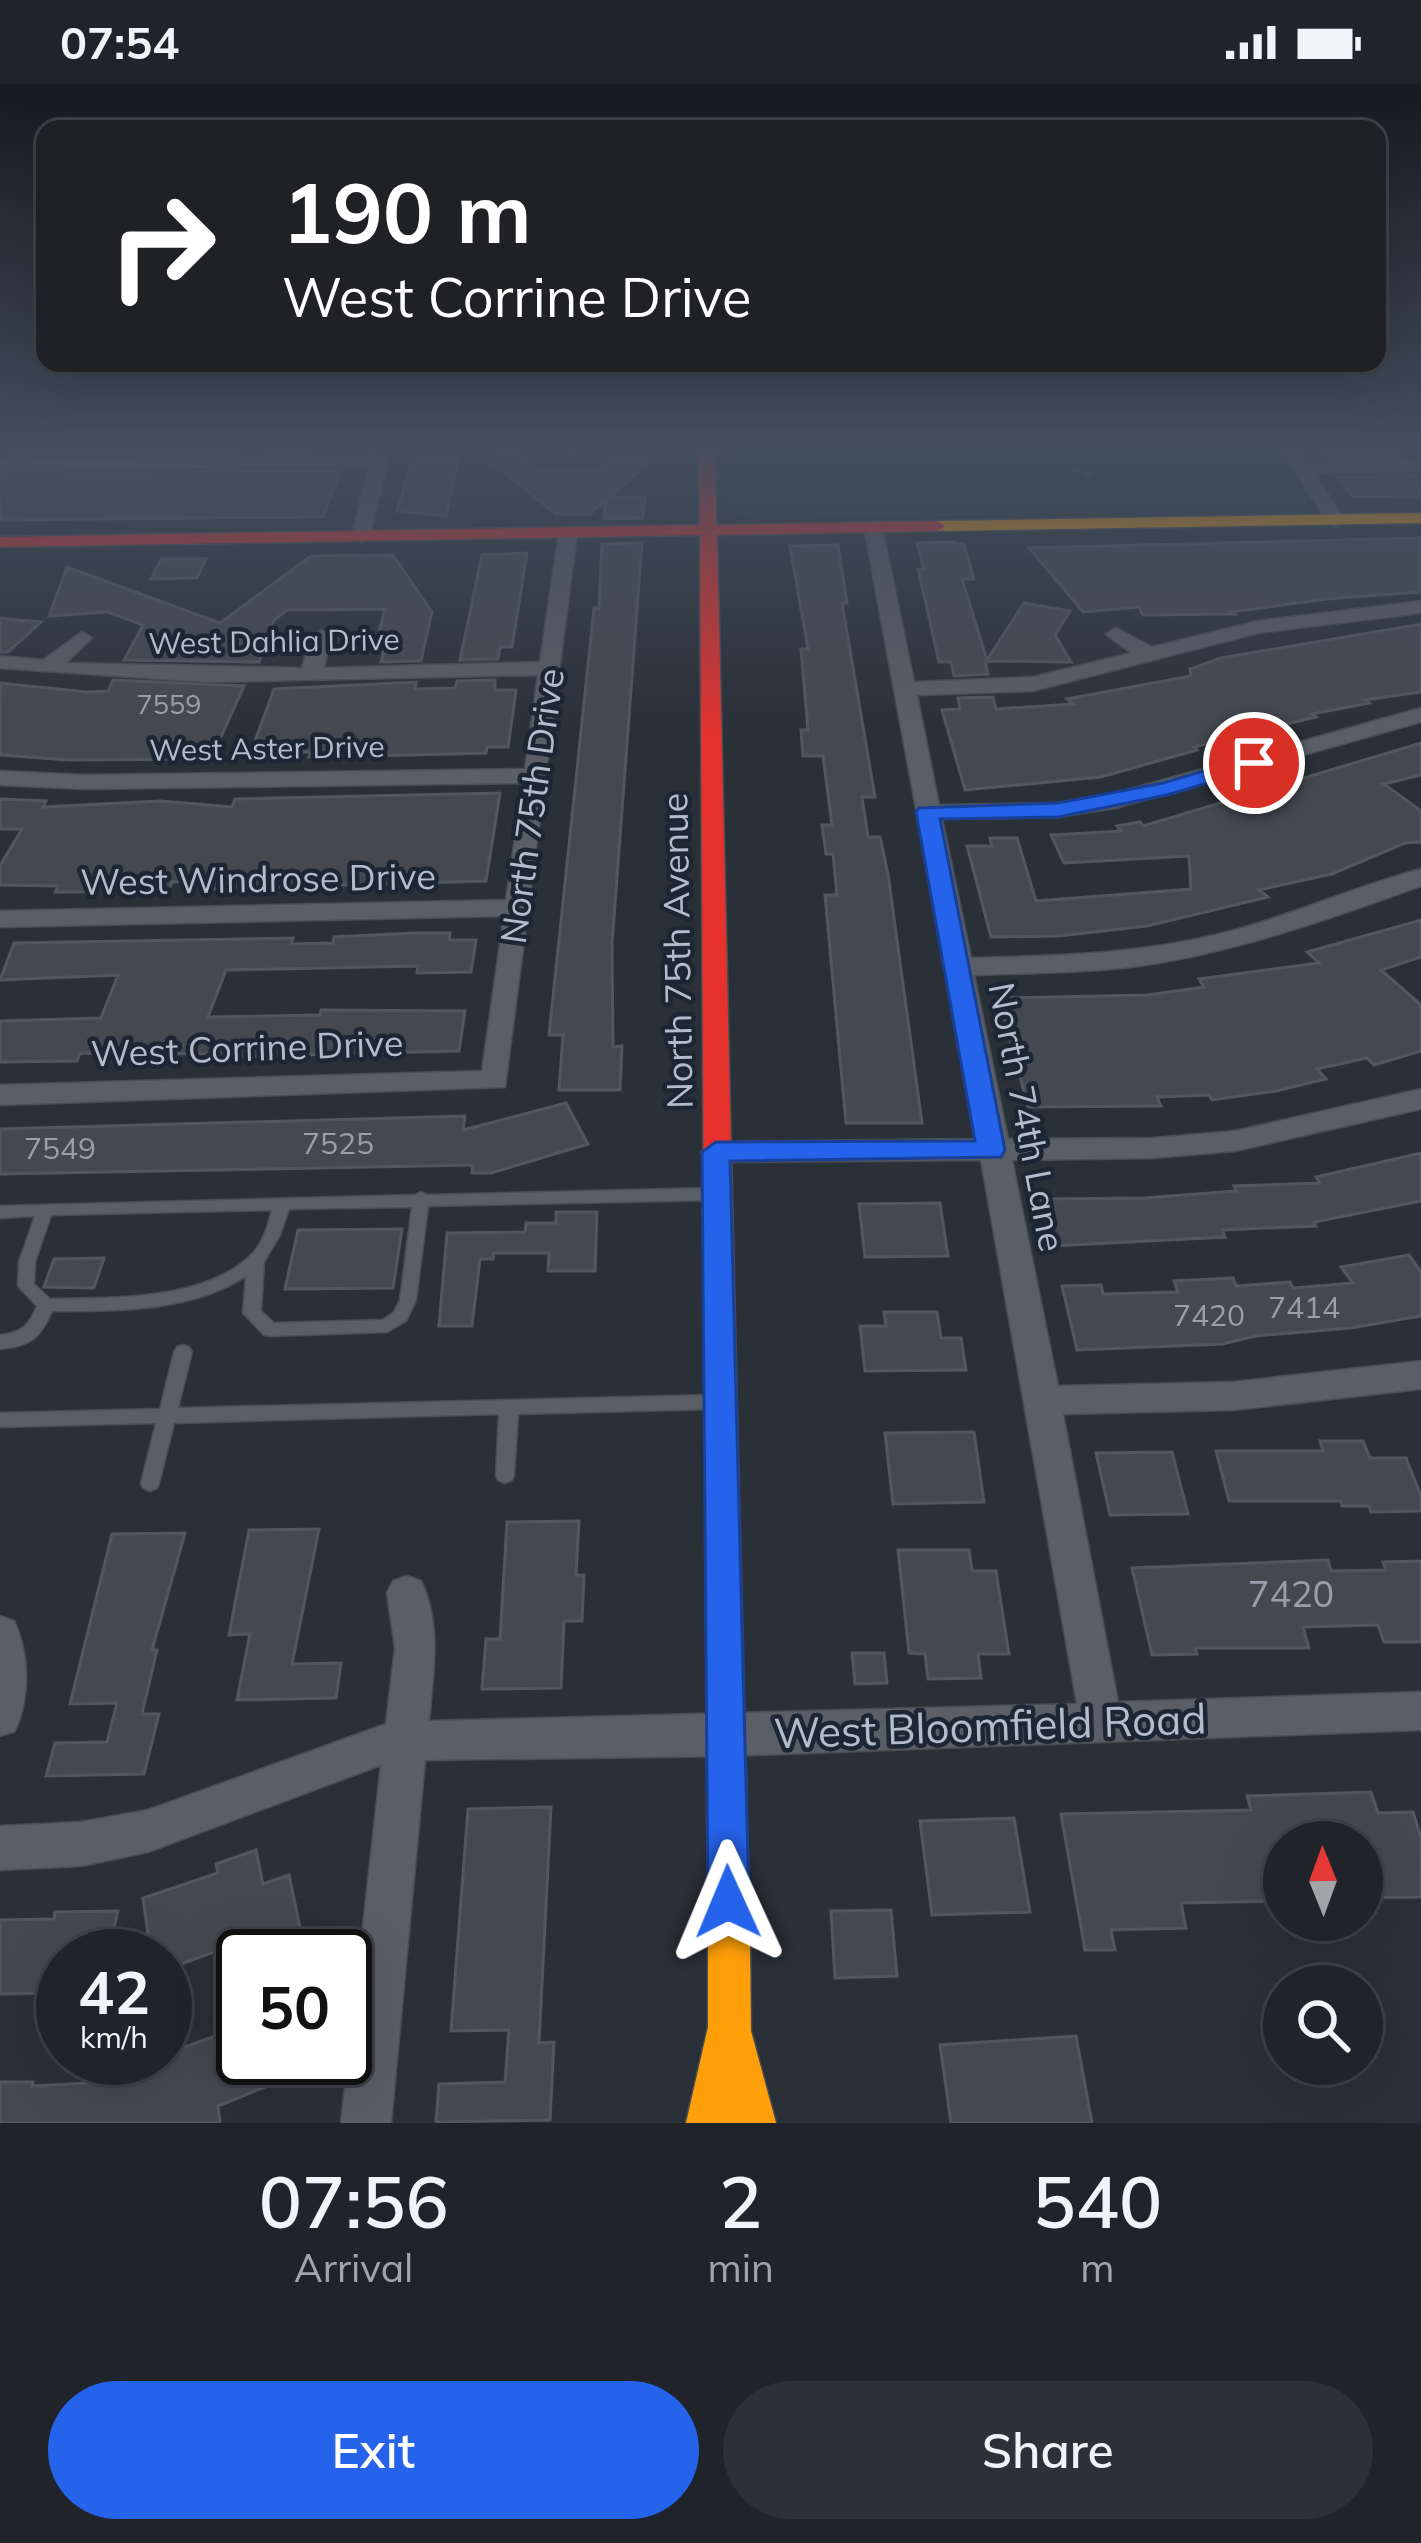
<!DOCTYPE html>
<style>
body{margin:0;font-family:Mulish,sans-serif;background:#2d3036;color:#f1f3f6;height:100vh;display:flex;flex-direction:column;font-size:45px;white-space:nowrap}
*{box-sizing:border-box;margin:0}
p{font-size:39px;color:#a2a4a8}
.icon{flex:none;width:66px;height:66px;fill:none;stroke:currentColor;stroke-width:2;stroke-linecap:round;stroke-linejoin:round}
.map{position:relative;height:2039px;overflow:hidden}
.sheet{display:flex;flex-direction:column;background:#20242a;flex:1}
.sheet>*{flex:none}
.top-card{position:absolute;left:36px;top:36px;width:1350px;height:252px;border-radius:24px;box-shadow:0 12px 48px #0002,0 0 0 3px #3d4147;background:#202124;color:#fff;overflow:hidden}
.needle{width:78px;rotate:359deg}
.tools{position:absolute;left:1263px;top:1737px;display:grid;gap:24px}
.tools a{display:grid;place-items:center;width:120px;height:120px;border-radius:50%;background:#20242a;box-shadow:0 12px 48px #0002,0 0 0 3px #3d4147;font-size:60px}
.speed{position:absolute;left:36px;top:1845px;display:flex;gap:24px;font-size:60px;font-weight:700;text-align:center}
.speed>*{display:grid;place-content:center;width:156px;height:156px;border-radius:50%;background:#20242a;box-shadow:0 12px 48px #0002,0 0 0 3px #3d4147;line-height:1}
.speed small{font-size:30px;font-weight:400}
.speed .limit{border:6px solid #111;border-radius:18px;background:#fff;color:#111}
.pin{position:absolute;display:grid;place-items:center;width:102px;height:102px;color:#fff;margin:-51px;border:6px solid #fff;border-radius:50%;box-shadow:0 3px 12px #0007}
.me{position:absolute;width:132px;margin:-66px;rotate:359deg;stroke-linejoin:round;filter:drop-shadow(0 0 9px #0008)}
.turn{display:flex;align-items:center;gap:42px;height:252px;padding:0 48px;font-size:54px}
.turn .icon{width:156px;height:156px;stroke-width:2.5}
.turn b{display:block;font-size:84px;line-height:102px}
.eta{display:flex;justify-content:space-evenly;align-items:center;height:204px;text-align:center}
.eta b{font-size:72px;font-weight:600;line-height:84px}
.action{display:flex;gap:24px;margin-top:auto;padding:24px 48px}
.action a{flex:1;height:138px;border-radius:72px;background:#2563eb;color:#fff;font-size:48px;font-weight:600;line-height:138px;text-align:center}
.action a+a{background:#2d3036;color:#f1f3f6}
.status{display:flex;justify-content:space-between;align-items:center;height:84px;padding:0 60px;background:#20242a;direction:ltr}
.status svg{height:33px;fill:currentColor}
.map>svg:first-child{display:block}
</style>
<div class="status"><b>07:54</b><svg viewBox="0 0 49 12"><path d="M0 12V9h3v3zM5 12V6h3v6zM10 12V3h3v9zM15 12V0h3v12zM26 1h20v11H26zM47 4h2v5h-2z"/></svg></div>
<div class="map">
<svg width="1421" height="2039" viewBox="0 0 1421 2039">
<rect width="100%" height="100%" fill="#2a3038"/>
<path fill="#273a3e" d="M729,365h544l40,62 -559,8 -23,-8z"/>
<path fill="#444950" stroke="#52575f" stroke-width="3" d="M14,365h334l-340,7z
M495,365h18l28,21h57l18,-15 35,6 -41,36h35l-2,21 -39,1 2,-19 -16,14h-34l-64,-51z
M1317,365h77l7,8 -77,1z
M459,373l-13,59 -49,-5 16,-53z
M341,386l-18,47 -323,3v-45z
M1417,392l4,21 -69,-1 -14,-19z
M1421,454v54l-95,7 -95,13 3,2 -91,1 -4,-8 -56,5 -54,-64z
M952,458l12,3 10,34h-12l25,81 37,-57 46,8 -15,24 16,27 -86,-1 3,13 -34,2 -3,-14h-12l-21,-93h6l-7,-26z
M642,459l-30,401 1,103 9,-1 -2,44h-61l4,-55h-14l45,-427h5l3,-64z
M838,461l9,58h-5l33,194h-13l6,40h12l8,37 34,249h-76l-21,-228h12l-4,-41h-7l-4,-29h10l-9,-69h-20l-2,-26h7l-7,-81h7l-18,-103z
M527,469l-15,94h-12l-2,12 -38,1 22,-105z
M393,471l39,57 -11,49 -40,1 4,-16 -10,1 10,-38 -98,1 -13,10 -15,42h-5l-130,-2 19,-35 -35,-13 -59,4 18,-49 153,56 91,-67z
M161,475h45l-9,19 -46,1z
M0,534l18,2 23,2 -33,30h-8z
M1421,540v68l-57,8 5,3 -57,11 4,3 -122,30 3,3 -96,27 -136,13 -23,-80 18,-1 -2,-11 35,-1 3,12 77,-5 -6,-5 124,-23 -1,-7 31,-11z
M113,596l131,6 -33,73 -142,1 -69,-5v-72l86,9 22,-1z
M495,596v10h21l-8,57h-21l-1,6 -73,2 -104,2 2,-5h-60l23,-63 142,-7 -1,7 40,-1 2,-7z
M1421,659v32l-37,9 37,27v31l-16,1 -73,31 -73,16 9,7 -121,29 -88,10 -68,1 -24,-91h25l-2,-8h27l19,63 155,-12 -2,-33 -125,7 -13,-28 70,-4 -4,-5 23,-4 3,4z
M500,709l-14,88 -276,8 3,-8 -41,1 -3,8 -81,-3 -3,5h-30l3,-6 -58,-1v-19l22,-37h-22v-30l46,2 -3,6 117,-6 72,6 3,-8z
M1421,836v37l-40,13 40,35v46l-47,14 -7,-7 -50,11 9,10 -50,12 -64,9 -3,-5 -52,2 4,9 -133,1 -29,-109 149,-3 56,-8 -5,-8 120,-16 -12,-11z
M414,849h36l-1,7h27l-5,32 -54,1 1,-7 -192,4 -18,47 112,-2 1,-5 144,1 -6,40 -245,6 2,-3 -136,-1 -3,8 -77,1v-41l101,-3 17,-43 -118,5 14,-37 279,-5 -2,6 42,-1 1,-6z
M566,1019l22,41 -97,29h-19l1,-8 -473,9v-45l465,-13 -2,14z
M1421,1069v48l-107,21 2,4 -94,4 3,7 -173,9 -11,-47 104,-1 91,-7 -2,-5 86,-3 -4,-6z
M940,1119l8,53 -83,1 -6,-53z
M556,1128h41l-2,59h-47l1,-18h-55l-1,6h-13l-8,67h-33l8,-93 78,-1 1,-9h30z
M402,1145l-9,59 -108,1 13,-59z
M1409,1171l12,17v44l-70,12 -96,8 -32,8 -146,6 -15,-64 39,-1 2,9 75,-2 -4,-11 59,-3 3,8 54,-4 3,6 60,-5 -12,-16z
M104,1174l-10,30 -50,-1 10,-28z
M884,1228h53l4,26h20l5,32 -101,1 -5,-45h26z
M974,1348l10,70 -91,2 -8,-71z
M1320,1357h43l7,17h36l15,38v15l-50,1 -2,-6h-27l-1,-5h-112l-13,-50h107z
M1172,1368l16,62 -78,1 -14,-62z
M579,1437l-3,54h8l-2,46h-18l-3,67 -79,1 4,-50h14l7,-117z
M319,1445l-27,135 49,-1 -5,35 -99,2 13,-66 -21,1 20,-105z
M185,1449l-33,117h5l-15,64h17l-15,60 -98,2 9,-33 52,-1 10,-39 -47,1 42,-170z
M898,1466h71l3,21h24l13,83h-31l3,24 -53,1 -3,-25 -16,-1z
M1328,1476l3,11 55,-1 -3,-8 38,-1v81h-37l-6,-17 -75,2 6,21h-114l2,6 -45,1 -20,-87z
M852,1569h32l3,30 -32,1z
M1371,1708l7,21 35,-1 8,25v60l-59,1v-56h-78v59l-103,2 5,25 -75,2 4,20h-30l-24,-136 190,-4 -4,-14z
M551,1723l-12,236 15,-1 -4,78 -114,2 3,-38 66,-2 4,-52 -58,1 17,-222z
M1014,1734l16,94 -98,3 -12,-94z
M256,1766l7,34 26,-9 13,62 -69,26 -3,-17 -65,24v-14h-14l-8,-58 75,-25 -2,-9z
M891,1826l6,66 -62,2 -4,-67z
M118,1827l-11,45h-44v37l-63,1v-74l54,-1 1,-7z
M243,1942v32l91,1 -116,47 2,17h-220v-41h33l-1,4 113,-6 -2,-18 22,-4v-4z
M1076,1952l16,87h-141l-11,-78z"/>
<g fill="none" stroke-linecap="round" stroke-linejoin="round">
<g stroke="#484c53" stroke-width="3">
<path id="lane" d="M713,1104l6,2 2,4 -2,4 -6,2 -285,6 -12,94 -10,21 -19,11 -117,4 -6,-1 -21,-22 3,-37c-54,36 -131,35 -194,35 -12,28 -22,35 -52,38v-14c21,-2 29,-9 37,-29l-19,-20 1,-24 16,-46 -35,2v-12l415,-11 6,-3 6,3zM412,1123l-12,93 -6,12 -11,8 -109,3 -13,-12 3,-49 16,-27 9,-26zM272,1126c-4,15 -8,31 -19,43 -46,48 -142,45 -203,46l-16,-15 1,-22 16,-47z
M183,1261l6,2 3,5 -14,56 534,-13 6,2 3,5 -3,5 -6,2 -194,5 -4,61 -2,5 -7,3 -7,-3 -2,-5 3,-61 -325,9 -15,60 -2,5 -7,3 -7,-3 -2,-5 15,-60 -156,4v-14l160,-4 14,-57 3,-5z"/>
</g>
<g stroke="#484c53" stroke-width="3">
<path id="street" d="M563,365h19l-12,7z
M1280,365h18l9,14 114,-2v10l-107,2 31,47 -9,6 -7,-2z
M379,371l9,5 -18,76 -9,6 -9,-6 17,-71 -369,6v-10z
M873,437l9,6 32,155 119,-5 98,-24 -25,-19 10,-6 36,19 106,-26 163,-20v12l-163,20 -225,58 -116,4 22,110 119,-2 55,-9 308,-86v14l-306,86 -57,9 -116,2 29,139c87,-2 172,-4 256,-26 66,-17 129,-46 194,-63v17c-91,33 -185,66 -282,80 -55,7 -110,7 -165,9l34,164 145,-1 82,-7 186,-42v20l-186,42 -82,7 -141,2 46,226 175,-4 188,-21v28l-188,21 -170,4 55,288 303,-10v38l-694,26 -302,4 -34,363h-50l40,-358 -233,87 -67,14 -81,4v-44l81,-4 67,-12 238,-86 9,-76 -8,-55 6,-12 14,-5 14,5c21,43 12,94 8,140l648,-17 -96,-544 -265,2 -15,-10 15,-10 261,-3 -113,-612z
M568,443l9,6 -72,554 -505,18v-20l482,-14 22,-155 -504,11v-16l506,-11 17,-117 -439,6 -84,-4v-14l84,4 441,-6 13,-94 -333,7 -205,-14v-12l43,4 39,-28 10,6 -26,25 236,5 9,-32 10,-6 10,6 -7,32 216,-6 19,-129z
M0,1532l14,5c16,34 16,76 1,110l-15,5z"/>
</g>
<g stroke="#484c53" stroke-width="3">
<path id="fast" d="M721,1317l11,4 5,9 13,529 -6,15 -15,6 -15,-6 -6,-15 -3,-529 5,-9z"/>
</g>
<g stroke="#484c53" stroke-width="3">
<path id="slow" d="M1421,429v10l-484,8 -8,-5 8,-5z
M729,1838l15,6 6,15 1,88 25,92h-90l22,-96v-84l6,-15z"/>
</g>
<g stroke="#484c53" stroke-width="3">
<path id="jam" d="M699,365h16l1,76 221,-4 8,5 -8,5 -220,4 20,879 -5,9 -11,4 -11,-4 -5,-9 -5,-879 -700,12v-10l700,-12z"/>
</g>
<path stroke="#5d636a" stroke-width="3" stroke-dasharray="6 6" stroke-linecap="butt" d="M1063,365l11,21 21,6"/>
<use href="#lane" fill="#5a5e66" fill-rule="evenodd"/>
<use href="#street" fill="#5a5e66" fill-rule="evenodd"/>
<use href="#fast" fill="#30b455" fill-rule="evenodd"/>
<use href="#slow" fill="#ff9f0a" fill-rule="evenodd"/>
<use href="#jam" fill="#e5322d" fill-rule="evenodd"/>
</g>
<linearGradient id="sky" x2="0" y2="1"><stop stop-color="#171a1f"/><stop offset="0.56" stop-color="#444e5e"/><stop offset="1" stop-color="#444e5e" stop-opacity="0"/></linearGradient>
<rect width="1421" height="650" fill="url(#sky)"/>
<path fill="#2563eb" stroke="#184099" stroke-width="3" d="M1254,672l11,7 -3,4 -95,28 -109,22 -118,2 65,331 -4,7 -271,4 19,741 -6,15 -15,6 -14,-6 -6,-15 -6,-750 14,-10 259,-1 -59,-329 3,-4 139,-5 105,-20z"/>
<g text-anchor="middle" stroke-width="9" stroke-linejoin="round" paint-order="stroke">
<g font-size="27" fill="#989fab">
<text x="169" y="630">7559</text>
</g>
<g font-size="30" fill="#b4bcc9" stroke="#1d2633">
<text transform="translate(274 558) rotate(-1)" y="10">West Dahlia Drive</text>
<text transform="translate(267 665) rotate(-1)" y="10">West Aster Drive</text>
</g>
<g font-size="30" fill="#989fab">
<text x="338" y="1070">7525</text>
<text x="60" y="1075">7549</text>
<text x="1304" y="1234">7414</text>
<text x="1209" y="1242">7420</text>
</g>
<g font-size="36" fill="#b4bcc9" stroke="#1d2633">
<text transform="translate(532 722) rotate(-82)" y="13">North 75th Drive</text>
<text transform="translate(258 795) rotate(-1)" y="13">West Windrose Drive</text>
<text transform="translate(677 867) rotate(-91)" y="13">North 75th Avenue</text>
<text transform="translate(247 964) rotate(-2)" y="13">West Corrine Drive</text>
<text transform="translate(1027 1033) rotate(79)" y="13">North 74th Lane</text>
</g>
<g font-size="36" fill="#989fab">
<text x="1291" y="1523">7420</text>
</g>
<g font-size="42" fill="#b4bcc9" stroke="#1d2633">
<text transform="translate(990 1642) rotate(-2)" y="15">West Bloomfield Road</text>
</g>
</g>
</svg>
<div class="tools">
<a><svg class="needle" viewBox="-14 -14 28 28"><path d="M0-13l5 13h-10z" fill="#e53935"/><path d="M0 13l5-13h-10z" fill="#a2a4a8"/></svg></a>
<a><svg class="icon" aria-label="search" viewBox="0 0 24 24"><circle cx="10" cy="10" r="6"/><path d="M15 15l6 6"/></svg></a>
</div>
<div class="speed"><div>42<small>km/h</small></div><div class="limit">50</div></div>
<div class="pin" style="left:1254px;top:679px;background:#d93025"><svg class="icon" aria-label="arrive" viewBox="0 0 24 24"><path d="M6 21V4h12l-3 4 3 4H6"/></svg></div>
<svg class="me" style="left:728px;top:1818px" viewBox="-20 -20 40 40"><path d="M0-17L14 15 0 8-14 15z" fill="#2563eb" stroke="#fff" stroke-width="4"/></svg>
<div class="top-card">
<div class="turn"><svg class="icon" aria-label="right" viewBox="0 0 24 24"><path d="M7 20v-9h11M14 6l5 5-5 5"/></svg><div><b>190 m</b>West Corrine Drive</div></div>
</div>
</div>
<section class="sheet">
<div class="eta">
<div><b>07:56</b><p>Arrival</p></div>
<div><b>2</b><p>min</p></div>
<div><b>540</b><p>m</p></div>
</div>
<div class="action"><a>Exit</a><a>Share</a></div>
</section>
